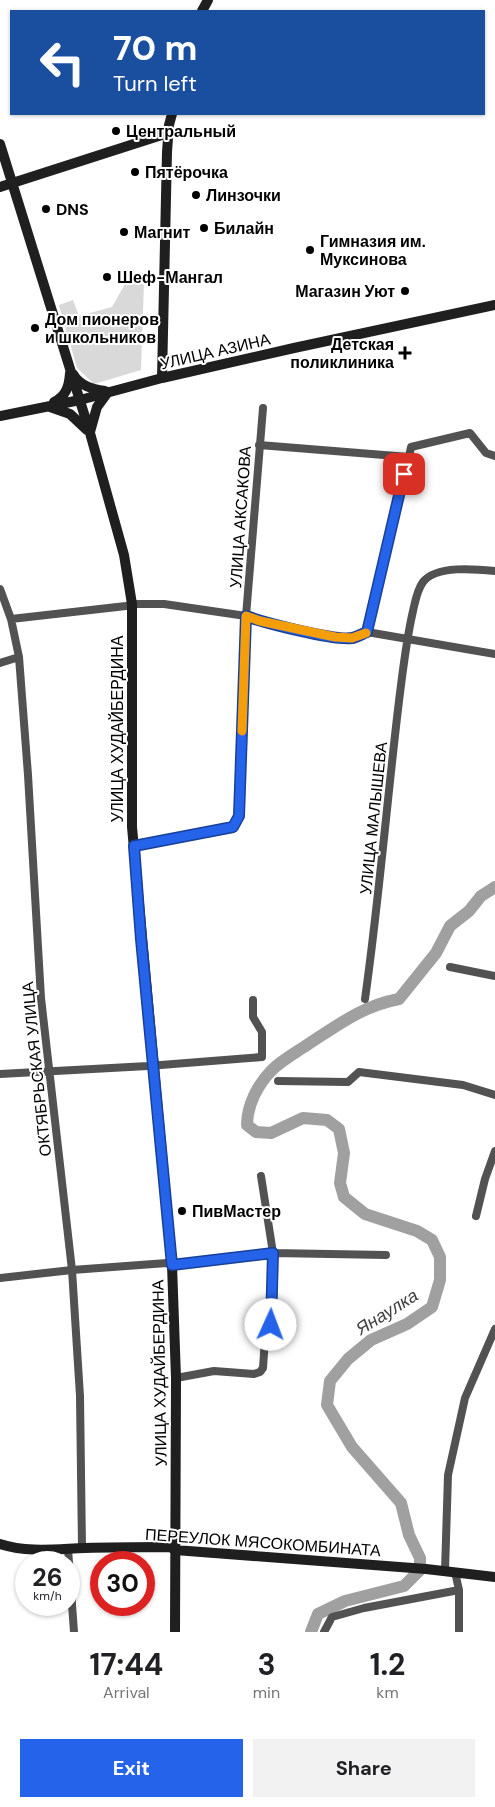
<!DOCTYPE html>
<meta charset="utf-8">
<style>
body{margin:0;font-family:"DM Sans",sans-serif;background:#f2f2f2;color:#202124;height:100vh;display:flex;flex-direction:column;font-size:19px;white-space:nowrap}
*{box-sizing:border-box;margin:0}
p{font-size:16px;color:#757577}
.icon{flex:none;width:28px;height:28px;fill:none;stroke:currentColor;stroke-width:2;stroke-linecap:round;stroke-linejoin:round}
.map{position:relative;height:1632px;overflow:hidden}
.panel{display:flex;flex-direction:column;background:#fff;flex:1}
.panel>*{flex:none}
.hud{position:absolute;left:10px;top:10px;width:475px;height:105px;border-radius:0px;box-shadow:0 1px 4px #0004;background:#1a4fa0;color:#fff;overflow:hidden}
.speed{position:absolute;left:15px;top:1551px;display:flex;gap:10px;font-size:25px;font-weight:700;text-align:center}
.speed>*{display:grid;place-content:center;width:65px;height:65px;border-radius:50%;background:#fff;box-shadow:0 1px 4px #0004;line-height:1}
.speed small{font-size:12px;font-weight:400}
.speed .limit{border:8px solid #d22;background:#fff;color:#111}
.pin{position:absolute;display:grid;place-items:center;width:42px;height:42px;color:#fff;margin:-21px;border-radius:10px;box-shadow:0 2px 8px #0006}
.me{position:absolute;width:55px;margin:-28px;rotate:2deg;stroke-linejoin:round;filter:drop-shadow(0 0 4px #0008)}
.turn{display:flex;align-items:center;gap:18px;height:105px;padding:0 20px;font-size:22px}
.turn .icon{width:65px;height:65px;stroke-width:2.5}
.turn b{display:block;font-size:35px;line-height:42px}
.eta{display:flex;justify-content:space-evenly;align-items:center;height:85px;text-align:center}
.eta b{font-size:30px;font-weight:700;line-height:35px}
.primary-button{display:flex;gap:10px;margin-top:auto;padding:10px 20px}
.primary-button a{flex:1;height:58px;border-radius:0px;background:#2563eb;color:#fff;font-size:20px;font-weight:700;line-height:58px;text-align:center}
.primary-button a+a{background:#f2f2f2;color:#202124}
.map>svg:first-child{display:block}
</style>
<div class="map">
<svg width="495" height="1632" viewBox="0 0 495 1632">
<rect width="100%" height="100%" fill="#fff"/>
<path fill="#d9d9d9" d="M135,280l9,2 -3,88 -47,14 -17,-16 -18,-63 14,-5 6,16 33,-9 13,-23z"/>
<g fill="none" stroke-linecap="round" stroke-linejoin="round">
<path stroke="#a0a0a0" stroke-width="12" d="M311,1632l7,-18 27,-13 59,-15 16,-16v-12l-11,-23 -8,-32 -49,-56 -25,-42 3,-24 18,-22 23,-19 36,-16 25,-17 8,-27v-23l-8,-17 -15,-9 -52,-17 -21,-17 -4,-14 4,-30 -5,-24 -12,-9 -24,-2 -32,15 -15,-1 -9,-7c0,-20 11,-41 25,-55 10,-10 23,-17 35,-25 31,-20 55,-39 92,-46l37,-46 14,-27 19,-15 12,-15 14,-9"/>
<path stroke="#525252" stroke-width="8" d="M259,445l150,12 2,-10 59,-14 16,20 9,3
M0,589l11,30 8,38 9,118 13,223 31,272 8,126 2,152
M11,619l115,-13 6,-2h32l82,12 14,5 75,16 17,1 15,-6 128,22
M367,632l42,-175
M0,663l19,-6
M134,846l99,-19 6,-11 7,-200 17,-208
M450,967l45,9
M365,999c14,-99 22,-199 34,-298 4,-31 7,-60 14,-90 2,-9 4,-21 10,-29 13,-17 53,-13 72,-11
M0,1074l148,-8 114,-9v-25l-9,-15v-17
M278,1081l70,1 11,-10 104,13 32,10
M476,1216l9,-37 10,-28
M0,1278l72,-8 95,-7 5,2 101,-12 113,2
M176,1378l38,-7 40,3 6,-2 3,-4 2,-30 6,-13 2,-72 -12,-77
M68,1549l6,83
M445,1571l3,-96 17,-77 30,-69
M459,1590v42
M324,1632l8,-15 32,-9 95,-18 -4,-18"/>
<path stroke="#1f1f1f" stroke-width="10" d="M202,11l6,-11
M0,144l90,289 34,122 8,49v223l40,438 4,113 -1,254
M0,187l168,-54
M73,374c7,12 19,15 32,17
M162,378l5,-226 2,-27 3,-11
M54,402c12,-6 15,-15 16,-29
M50,407l20,7 17,16
M0,416l80,-16 82,-22 132,-30 201,-43
M90,432l7,-25 11,-15
M0,1544c28,9 56,5 85,4 28,-1 57,-1 85,-1l5,3 251,19 69,8"/>
</g>
<g fill="none" stroke-linecap="round" stroke-linejoin="round">
<g stroke="#184099" stroke-width="12">
<path id="route" d="M271,1325l2,-72 -101,12 -31,-326 -7,-93 99,-19 6,-11 7,-200c19,7 89,25 106,22 5,-1 10,-4 15,-6l37,-158"/>
</g>
<use href="#route" stroke="#2563eb" stroke-width="9"/>
<path stroke="#f59e0b" stroke-width="9" d="M242,731l4,-115 14,5 75,16 17,1 14,-5"/>
</g>
<g fill="#000" stroke="#fff" stroke-width="2">
<circle cx="116" cy="131" r="5"/>
<circle cx="135" cy="172" r="5"/>
<circle cx="196" cy="195" r="5"/>
<circle cx="46" cy="209" r="5"/>
<circle cx="204" cy="228" r="5"/>
<circle cx="124" cy="232" r="5"/>
<circle cx="310" cy="250" r="5"/>
<circle cx="107" cy="277" r="5"/>
<circle cx="405" cy="291" r="5"/>
<circle cx="35" cy="328" r="5"/>
<path d="M402.5 345.5h5v5h5v5h-5v5h-5v-5h-5v-5h5z"/>
<circle cx="182" cy="1211" r="5"/>
</g>
<g text-anchor="middle" stroke-width="4" stroke-linejoin="round" paint-order="stroke">
<g font-size="16" font-weight="bold" fill="#000" stroke="#fff" text-anchor="start">
<text x="126" y="137">Центральный</text>
<text x="145" y="178">Пятёрочка</text>
<text x="206" y="201">Линзочки</text>
<text x="56" y="215">DNS</text>
<text x="214" y="234">Билайн</text>
<text x="134" y="238">Магнит</text>
<text x="320" y="247">Гимназия им.<tspan x="320" dy="18">Муксинова</tspan></text>
<text x="117" y="283">Шеф-Мангал</text>
<text x="395" y="297" text-anchor="end">Магазин Уют</text>
<text x="45" y="325">Дом пионеров<tspan x="45" dy="18">и школьников</tspan></text>
<text x="394" y="350" text-anchor="end">Детская<tspan x="394" dy="18">поликлиника</tspan></text>
<text x="192" y="1217">ПивМастер</text>
</g>
<g font-size="16" fill="#000" stroke="#fff">
<text transform="translate(215 351) rotate(-13)" y="6">УЛИЦА АЗИНА</text>
<text transform="translate(240 517) rotate(-86)" y="6">УЛИЦА АКСАКОВА</text>
<text transform="translate(117 729) rotate(-90)" y="6">УЛИЦА ХУДАЙБЕРДИНА</text>
<text transform="translate(373 818) rotate(-84)" y="6">УЛИЦА МАЛЫШЕВА</text>
<text transform="translate(36 1069) rotate(-96)" y="6">ОКТЯБРЬСКАЯ УЛИЦА</text>
<text transform="translate(159 1373) rotate(-91)" y="6">УЛИЦА ХУДАЙБЕРДИНА</text>
<text transform="translate(263 1542) rotate(4)" y="6">ПЕРЕУЛОК МЯСОКОМБИНАТА</text>
</g>
<g font-size="18" font-style="italic" fill="#414141" stroke="#fff">
<text transform="translate(387 1312) rotate(-32)" y="6">Янаулка</text>
</g>
</g>
</svg>
<div class="speed"><div>26<small>km/h</small></div><div class="limit">30</div></div>
<div class="pin" style="left:404px;top:474px;background:#d93025"><svg class="icon" aria-label="arrive" viewBox="0 0 24 24"><path d="M6 21V4h12l-3 4 3 4H6"/></svg></div>
<svg class="me" style="left:271px;top:1325px" viewBox="-20 -20 40 40"><circle r="19" fill="#fff"/><path d="M0-13L10 11 0 6-10 11z" fill="#2563eb"/></svg>
<div class="hud">
<div class="turn"><svg class="icon" aria-label="left" viewBox="0 0 24 24"><path d="M17 20v-9H6M10 6l-5 5 5 5"/></svg><div><b>70 m</b>Turn left</div></div>
</div>
</div>
<section class="panel">
<div class="eta">
<div><b>17:44</b><p>Arrival</p></div>
<div><b>3</b><p>min</p></div>
<div><b>1.2</b><p>km</p></div>
</div>
<div class="primary-button"><a>Exit</a><a>Share</a></div>
</section>
